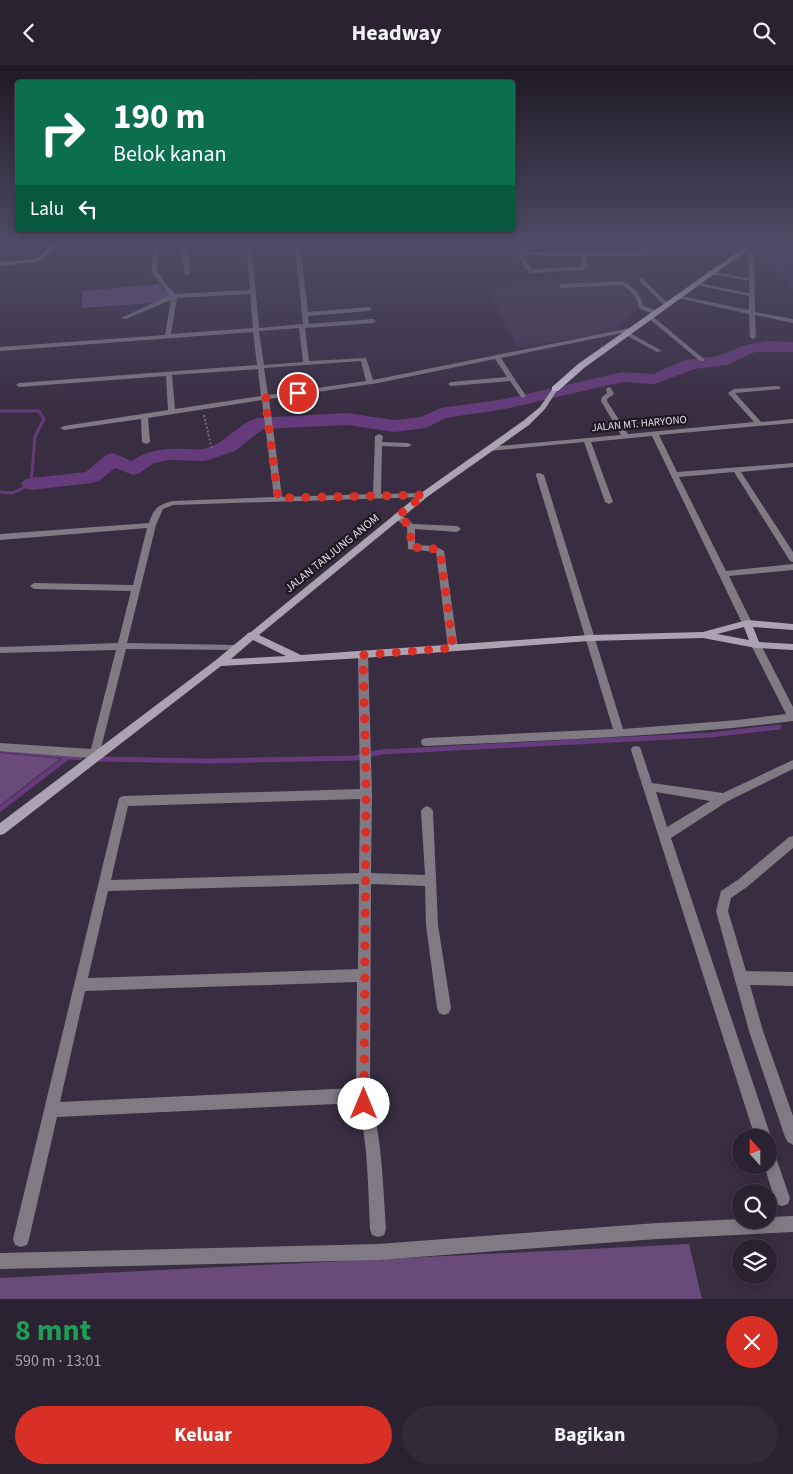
<!DOCTYPE html>
<html lang="id">
<meta charset="utf-8">
<style>
body{margin:0;font-family:"Source Sans 3",sans-serif;background:#332a39;color:#f1f3f6;height:100vh;display:flex;flex-direction:column;font-size:19px;white-space:nowrap}
*{box-sizing:border-box;margin:0}
p{font-size:16px;color:#a6a4ab}
.icon{flex:none;width:28px;height:28px;fill:none;stroke:currentColor;stroke-width:2;stroke-linecap:round;stroke-linejoin:round}
.map{position:relative;height:1234px;overflow:hidden}
.side{display:flex;flex-direction:column;background:#2b2231;flex:1}
.side>*{flex:none}
.top-card{position:absolute;left:15px;top:15px;width:500px;height:152px;border-radius:5px;box-shadow:0 2px 8px #0003,0 0 0 1px #473f4d;background:#0b6e4f;color:#fff;overflow:hidden}
.needle{width:32px;rotate:339deg}
.fabs{position:absolute;left:732px;top:1064px;display:grid;gap:10px}
.fabs a{display:grid;place-items:center;width:45px;height:45px;border-radius:50%;background:#2b2231;box-shadow:0 2px 8px #0003,0 0 0 1px #473f4d;font-size:25px}
.pin{position:absolute;display:grid;place-items:center;width:42px;height:42px;color:#fff;margin:-21px;border:2px solid #fff;border-radius:50%;box-shadow:0 1px 5px #0007}
.me{position:absolute;width:55px;margin:-28px;rotate:0deg;stroke-linejoin:round;filter:drop-shadow(0 0 4px #0008)}
.turn{display:flex;align-items:center;gap:18px;height:105px;padding:0 15px;font-size:22px}
.turn .icon{width:65px;height:65px;stroke-width:2.5}
.turn b{display:block;font-size:35px;line-height:42px}
.then{display:flex;align-items:center;height:48px;padding:0 15px;background:#0003;gap:10px;font-size:19px}
.round{display:grid;place-items:center;flex:none;width:52px;height:52px;border-radius:26px;background:#332a39}
.overview{display:flex;align-items:center;justify-content:space-between;height:85px;padding:0 15px}
h1{font-size:30px;font-weight:700;line-height:38px;color:#1e9e55}
.primary-button{display:flex;gap:10px;margin-top:auto;padding:10px 15px}
.primary-button a{flex:1;height:58px;border-radius:30px;background:#d93025;color:#fff;font-size:20px;font-weight:700;line-height:58px;text-align:center}
.primary-button a+a{background:#332a39;color:#f1f3f6}
header{display:flex;justify-content:space-between;align-items:center;height:65px;padding:0 15px;background:#2b2231;font-size:22px;font-weight:700}
.map>svg:first-child{display:block}
</style>
<header><svg class="icon" aria-label="back" viewBox="0 0 24 24"><path d="M15 5l-7 7 7 7"/></svg>Headway<svg class="icon" aria-label="search" viewBox="0 0 24 24"><circle cx="10" cy="10" r="6"/><path d="M15 15l6 6"/></svg></header>
<div class="map">
<svg width="793" height="1234" viewBox="0 0 793 1234">
<rect width="100%" height="100%" fill="#392d41"/>
<path fill="#45364f" d="M757,179h36v47l-28,-37 -14,2v-8z
M625,211l21,25 -31,30 -98,17 -32,-64z"/>
<path fill="#694b7a" d="M159,219l12,12 -18,7 -71,5v-17z
M0,688l60,6 -60,46z
M689,1179l13,55h-702v-21z"/>
<g fill="none" stroke-linecap="round" stroke-linejoin="round">
<path stroke="#653b7c" stroke-width="3" d="M0,346h39l5,8 -9,18 -4,47 -18,9 -13,-1"/>
<path stroke="#653b7c" stroke-width="5" d="M0,685l80,8
M99,694l109,2 147,-3 25,-6 330,-17 69,-8
M0,744l68,-52"/>
<path fill="#653b7c" fill-rule="evenodd" d="M767,276l26,1v10h-38l-28,13 -33,4 -39,15 -33,-2 -117,27 -59,9 -20,10 -32,4 -47,-7 -84,4 -28,22 -24,8 -7,2 -35,-1 -15,3 -14,10 -7,2 -18,-7 -16,13 -7,2 -61,7 -7,-2 -3,-4 3,-4 7,-2 55,-6 20,-17 7,-2 19,8c15,-11 34,-13 52,-12 6,0 14,1 20,0 22,-5 34,-26 54,-31l89,-5 47,7 27,-3 20,-9 64,-9 117,-27 31,2 32,-14 33,-4 27,-11z"/>
<path stroke="#746a7b" stroke-width="2" stroke-dasharray="2 2" stroke-linecap="butt" d="M204,350l8,35"/>
<path stroke="#807a84" stroke-width="4" d="M641,215l25,24
M562,221l59,-3c10,4 18,13 20,24l14,5"/>
<path fill="#807a84" fill-rule="evenodd" d="M155,179h5l-3,28 4,3 3,7 11,12 75,-4 -4,-46h5l8,84 44,-4 -8,-80h5l8,68 61,-5 3,2 -3,2 -61,5 1,8 64,-5 3,2 -3,2 -68,5 4,33 57,-3 7,22 257,-52 3,2 -5,2 34,19 -5,1 -35,-19 -121,25 25,38 -3,2 -2,-1 -11,-16 -59,5 -3,-2 3,-2 56,-5 -12,-18 -117,24 -109,16 13,98 91,-3 2,-58 4,-2 4,2 -1,6 26,1 4,2 -4,2 -26,-1 -1,48 43,-1 4,2 -4,2 -251,8 -10,4 -7,16 -29,118 109,2 5,3 -2,2 -113,-1 -28,111 -4,1 -5,-3 -89,-7v-8l91,6 25,-99 -116,3v-6l118,-4 13,-52 -97,-2 -4,-3 4,-3 99,2 14,-57 -147,12v-6l149,-11c4,-14 10,-19 24,-22l101,-4 -12,-97 -114,18 2,24 -4,2 -4,-2 -1,-23 -77,11 -4,-2 4,-2 104,-16 -2,-34 -147,11 -3,-2 3,-2 238,-18 -4,-33 -253,19v-4l165,-12 6,-35 -45,19 -5,-1 49,-23c-6,-7 -12,-16 -19,-22zM250,229l3,34 -82,6 6,-36zM299,263l4,34 -39,3 -5,-34zM361,296l5,20 -98,14 -4,-27zM258,304l3,27 -86,13 -3,-34z
M182,179h5l3,29 -3,2 -3,-2z
M520,179h5l1,7 2,1h51l-2,-8h4l3,8h57l-4,-8h5l5,9 -9,3h-53l3,9 -5,5 -52,3 -6,-4 -8,-16h4l11,16 48,-2 2,-2 -2,-9 -55,-1 -5,-3z
M746,181l5,1 3,10 1,55 38,7v4l-38,-8 1,22 -3,2 -3,-2 -1,-23 -76,-17 3,-2 73,15v-14l-58,-12 3,-2 55,11v-12l-43,-8 3,-2 40,7 -1,-21z
M647,250h4l53,44v2h-4l-53,-44z
M778,321l3,2 -1,1 -45,4 26,29 32,-3v4l-134,12 18,37 116,-9v4l-52,5 52,80v10l-3,-1 -56,-89 -55,5 47,94 67,-7v6l-64,6 23,47 -5,3 -5,-3 -90,-187 -61,6 22,60 -4,2 -4,-2 -21,-60 -96,9 -4,-2 4,-2 133,-12 -20,-34 1,-4 5,-4 -1,-4 3,-2 2,1 3,6 -7,5v2l21,33 126,-12 -26,-29 6,-4z
M537,408h3l4,2 79,254 115,-9 48,-6 -35,-69 5,-3 5,3 32,62v14c-122,16 -244,19 -367,25l-4,-1 -1,-3 1,-3 4,-1 187,-9 -77,-254z
M394,449h6l13,10 44,2 4,3 -4,3 -42,-3v16l20,1 9,5 14,97 -2,2 -3,1 -5,-3 -12,-96 -28,-3 -1,-22 -13,-9z
M363,587l5,3 4,139 -1,79 54,2 -4,-64 2,-3 4,-2 4,2 2,3 5,114 13,83 -2,5 -5,2 -5,-2 -2,-5 -11,-83 -1,-39 -54,-2 -1,211c12,44 13,89 16,134l-2,6 -6,2 -6,-2 -2,-6c-2,-42 -2,-86 -12,-126l-301,14 -28,122 -2,6 -6,2 -6,-2 -2,-6 106,-441 4,-2 237,-7 -2,-134zM360,734l-1,74 -248,7 17,-74zM359,819l-1,85 -270,9 20,-87zM357,917l-1,106 -296,14 25,-111z
M636,681l4,1 12,36 71,10 70,-33v9l-65,32 -57,37 100,299 -2,4v-4h-14l-124,-387 1,-3zM656,727l54,9 -43,26z
M793,771v12l-46,39 -16,11 -3,13 18,60 47,1v14l-43,-1 13,46 30,85v29l-5,-3 -3,-5 -36,-106 -33,-120 5,-20 18,-12 50,-42z
M769,1084l5,3 16,46 -2,6 -6,2 -6,-2 -12,-39h5z
M793,1151v16l-136,7 -279,21 -378,9v-16l378,-9 279,-21 84,-4v1h28v-3z"/>
<path fill="#aca3b2" fill-rule="evenodd" d="M55,179h40l-3,2 -36,1 -16,14 -40,5v-4l37,-3 11,-11z
M555,322l3,2 -13,20 -16,16 -102,72 -168,138 42,20 288,-20 114,-3 44,-12 46,4v6l-40,-3 6,15 34,2v6l-37,-2 -53,-10 -114,3 -226,17 -142,8 -217,168 -4,1v-12l216,-163 30,-25 2,-2 3,-1 170,-139 102,-72 17,-14 13,-19zM744,562l5,13 -32,-6zM253,575l33,16 -55,3z"/>
<path fill="#cec1d6" fill-rule="evenodd" d="M749,179h7l-172,124 -26,23h-6v-4l26,-23z"/>
</g>
<linearGradient id="sky" x2="0" y2="1"><stop stop-color="#1f1924"/><stop offset="0.51" stop-color="#4e4c65"/><stop offset="1" stop-color="#4e4c65" stop-opacity="0"/></linearGradient>
<rect width="793" height="352" fill="url(#sky)"/>
<g fill="none" stroke-linecap="round" stroke-linejoin="round">
<path stroke="#d93025" stroke-width="9" stroke-dasharray="0 16.2" d="M298,328l-33,5 13,100 146,-3 -26,21 12,10 1,21 24,2 5,2 13,97 -90,7 3,124 -2,325"/>
</g>
<g text-anchor="middle" stroke-width="4.5" stroke-linejoin="round" paint-order="stroke">
<g font-size="11" fill="#e1dae6" stroke="#1e1821">
<text transform="translate(639 358) rotate(-5)" y="4">JALAN MT. HARYONO</text>
</g>
<g font-size="12" fill="#e1dae6" stroke="#1e1821">
<text transform="translate(332 488) rotate(-39)" y="4">JALAN TANJUNG ANOM</text>
</g>
</g>
</svg>
<div class="fabs">
<a><svg class="needle" viewBox="-14 -14 28 28"><path d="M0-13l5 13h-10z" fill="#e53935"/><path d="M0 13l5-13h-10z" fill="#a6a4ab"/></svg></a>
<a><svg class="icon" aria-label="search" viewBox="0 0 24 24"><circle cx="10" cy="10" r="6"/><path d="M15 15l6 6"/></svg></a>
<a><svg class="icon" aria-label="layers" viewBox="0 0 24 24"><path d="M12 4l9 5-9 5-9-5zM3 14l9 5 9-5"/></svg></a>
</div>
<div class="pin" style="left:298px;top:328px;background:#d93025"><svg class="icon" aria-label="arrive" viewBox="0 0 24 24"><path d="M6 21V4h12l-3 4 3 4H6"/></svg></div>
<svg class="me" style="left:364px;top:1039px" viewBox="-20 -20 40 40"><circle r="19" fill="#fff"/><path d="M0-13L10 11 0 6-10 11z" fill="#d93025"/></svg>
<div class="top-card">
<div class="turn"><svg class="icon" aria-label="right" viewBox="0 0 24 24"><path d="M7 20v-9h11M14 6l5 5-5 5"/></svg><div><b>190 m</b>Belok kanan</div></div>
<div class="then">Lalu<svg class="icon" aria-label="left" viewBox="0 0 24 24"><path d="M17 20v-9H6M10 6l-5 5 5 5"/></svg></div>
</div>
</div>
<section class="side">
<div class="overview"><div><h1>8 mnt</h1><p>590 m · 13:01</p></div><a class="round" style="background:#d93025;color:#fff"><svg class="icon" aria-label="close" viewBox="0 0 24 24"><path d="M6 6l12 12M18 6L6 18"/></svg></a></div>
<div class="primary-button"><a>Keluar</a><a>Bagikan</a></div>
</section>
